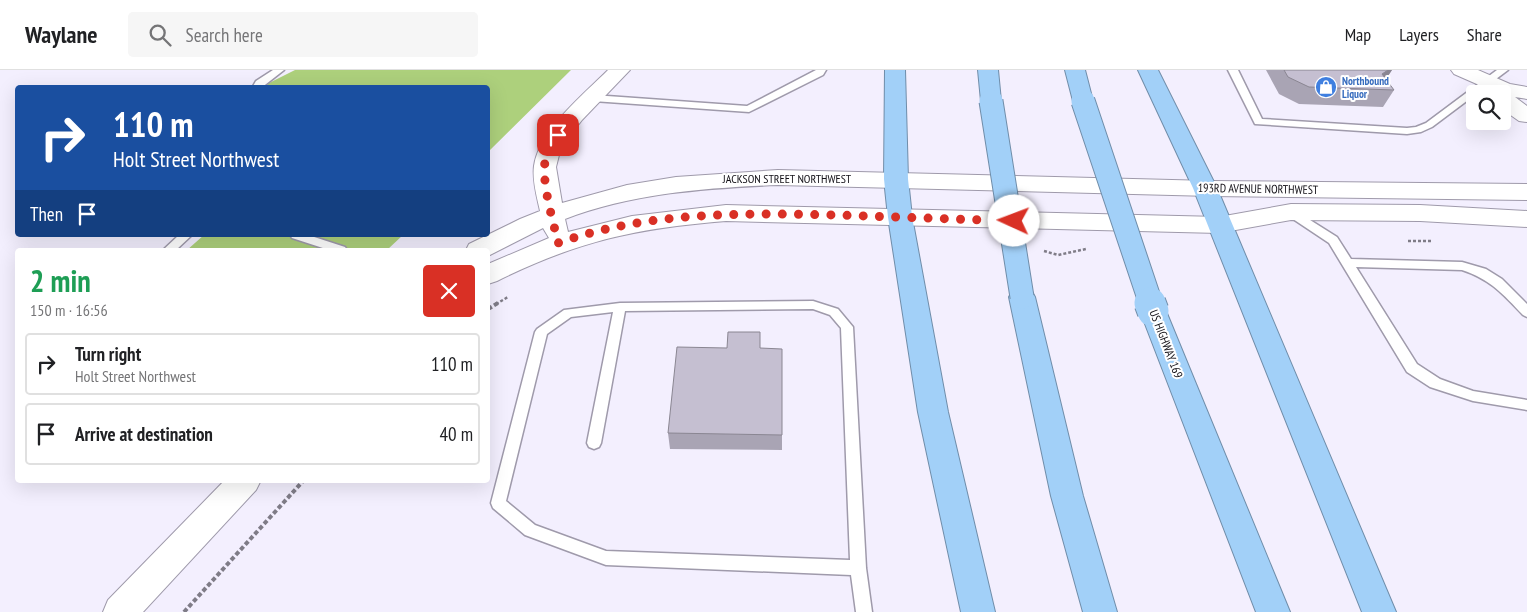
<!DOCTYPE html>
<meta charset="utf-8">
<style>
body{margin:0;font-family:"PT Sans Narrow",sans-serif;background:#f6f6f6;color:#202124;height:100vh;display:flex;flex-direction:column;font-size:19px;white-space:nowrap}
*{box-sizing:border-box;margin:0}
p{font-size:16px;color:#757577}
.icon{flex:none;width:28px;height:28px;fill:none;stroke:currentColor;stroke-width:2;stroke-linecap:round;stroke-linejoin:round}
.map{position:relative;flex:1;overflow:hidden}
.side{position:absolute;left:15px;top:178px;width:475px;height:235px;display:flex;flex-direction:column;background:#fff;border-radius:5px;box-shadow:0 5px 20px #0002}
.side>*{flex:none}
.hud{position:absolute;left:15px;top:15px;width:475px;height:152px;border-radius:5px;box-shadow:0 5px 20px #0002;background:#1a4fa0;color:#fff;overflow:hidden}
.fabs{position:absolute;left:1466px;top:15px;display:grid;gap:10px}
.fabs a{display:grid;place-items:center;width:45px;height:45px;border-radius:5px;background:#fff;box-shadow:0 5px 20px #0002;font-size:25px}
.pin{position:absolute;display:grid;place-items:center;width:42px;height:42px;color:#fff;margin:-21px;border-radius:10px;box-shadow:0 2px 8px #0006}
.me{position:absolute;width:55px;margin:-28px;rotate:272deg;stroke-linejoin:round;filter:drop-shadow(0 0 4px #0008)}
.turn{display:flex;align-items:center;gap:18px;height:105px;padding:0 15px;font-size:22px}
.turn .icon{width:65px;height:65px;stroke-width:2.5}
.turn b{display:block;font-size:35px;line-height:42px}
.then{display:flex;align-items:center;height:48px;padding:0 15px;background:#0003;gap:10px;font-size:19px}
.round{display:grid;place-items:center;flex:none;width:52px;height:52px;border-radius:5px;background:#f6f6f6}
.overview{display:flex;align-items:center;justify-content:space-between;height:85px;padding:0 15px}
h1{font-size:30px;font-weight:600;line-height:38px;color:#1e9e55}
ul{padding:0;list-style:none}
li{display:flex;align-items:center;gap:15px;height:62px;margin:0 10px 8px;padding:0 5px;border:2px solid #e0e0e0;border-radius:5px}
li div{flex:1}
li b{display:block;font-size:19px}
li em{font-style:normal}
header{display:flex;align-items:center;gap:30px;box-sizing:border-box;height:70px;padding:0 25px;background:#fff;border-bottom:1px solid #e0e0e0}
header strong{font-size:24px}
nav{display:flex;gap:28px;margin-inline-start:auto;font-size:18px}
.search{width:350px;height:45px;background:#f6f6f6;display:flex;align-items:center;gap:12px;box-sizing:border-box;padding:0 18px;border-radius:5px;color:#757577;font-size:19px}
.map>svg:first-child{display:block}
</style>
<header>
<strong>Waylane</strong>
<div class="search"><svg class="icon" aria-label="search" viewBox="0 0 24 24"><circle cx="10" cy="10" r="6"/><path d="M15 15l6 6"/></svg>Search here</div>
<nav><a>Map</a><a>Layers</a><a>Share</a></nav>
</header>
<div class="map">
<svg width="1527" height="542" viewBox="0 0 1527 542">
<rect width="100%" height="100%" fill="#f3effe"/>
<path fill="#add07c" d="M295,0h276l-83,82v-64l-223,-1 4,-4z
M204,165h199l-16,15h-200z"/>
<g fill="none" stroke-linecap="round" stroke-linejoin="round">
<g stroke="#9f9aab" stroke-width="3">
<path id="service" d="M273,0h11l-23,18h-9l4,-7z
M816,0h10l-3,5 -74,37 -156,-11 -5,-3 5,-3 154,11z
M1228,0h10l24,49 145,9 9,-1 10,-4 71,-53h11l-76,57 -11,5 -14,2 -152,-10z
M1291,138l46,29 14,22 111,3 24,7 16,10 25,25v13l-4,-2c-20,-21 -33,-36 -61,-45l-106,-3 61,97 23,15 33,12 54,9v10l-54,-9 -43,-14 -23,-15 -78,-129 -42,-28 -1,-3 1,-3z
M179,165h13l-16,15h-13z
M290,165h18l37,12 2,3h-18l-37,-12z
M813,231l25,8 15,18 13,241 6,44h-16l-5,-37 -245,-10 -81,-30 -32,-27 -2,-5 44,-171 2,-3 27,-19 56,-7zM813,239l17,6 11,13 9,232 -244,-9 -71,-26 -29,-24 41,-167 24,-17 42,-5 -26,131 2,4 5,2 5,-2 2,-4 24,-132z"/>
</g>
<g stroke="#9f9aab" stroke-width="2">
<path id="tertiary" d="M608,0h22l-48,50 -17,22 -6,13 -3,12 6,36 65,-18 49,-8 102,-7 433,11 316,3v16l-316,-4 -433,-11c-72,3 -144,8 -213,34l3,13 64,-16 94,-11 493,12 72,-13 129,1 107,6v16l-107,-6 -129,-1 -72,13 -493,-12c-88,7 -149,20 -229,60l-9,3v-20l61,-26 -6,-10 -55,28v-6h-22l3,-6 51,-25 20,-8c-3,-14 -8,-31 -6,-45 5,-36 50,-72 74,-96z
M1451,0h27l32,14 17,3v12l-12,-2 12,9v16l-8,-1 -17,-12v-15h-7v-2l-41,-18z
M225,410h36l-5,10 -113,122h-40l5,-12z"/>
</g>
<g stroke="#708da9" stroke-width="2">
<path id="motorway" d="M885,0h20l3,109 4,38 36,195 47,200h-34l-43,-200 -30,-195 -4,-38z
M978,0h20l3,31 -3,4 -7,2 -7,-2 -3,-4z
M1065,0h20l8,31 -3,4 -7,2 -7,-2 -3,-4z
M1138,0h20l59,118 179,424h-34l-169,-424z
M1022,217l9,3 4,7 48,199 34,116h-34l-32,-116 -42,-199 4,-7z
M1153,231l9,3 4,7 124,301h-34l-116,-301 4,-7z"/>
</g>
<path stroke="#7f7c87" stroke-width="2.5" stroke-dasharray="3 2" stroke-linecap="butt" d="M1408,171h23
M1044,181l14,4 28,-6
M496,234l12,-7"/>
<path stroke="#7f7c87" stroke-width="4" stroke-dasharray="4.5 2.5" stroke-linecap="butt" d="M488,239l10,-6
M184,542l120,-132"/>
<use href="#service" fill="#fff" fill-rule="evenodd"/>
<use href="#tertiary" fill="#fff" fill-rule="evenodd"/>
<use href="#motorway" fill="#a2d0f8" fill-rule="evenodd"/>
<g stroke="#708da9" stroke-width="25" stroke-linecap="butt">
<path id="motorway-bridge-far1" d="M991,31l31,196
M1083,31l68,203"/>
</g>
<g stroke="#708da9" stroke-width="33" stroke-linecap="butt">
<path id="motorway-bridge" d="M1150,233l3,8"/>
</g>
<use href="#motorway-bridge-far1" stroke="#a2d0f8" stroke-width="23"/>
<use href="#motorway-bridge" stroke="#a2d0f8" stroke-width="31"/>
</g>
<path fill="#a9a4b4" d="M1266,0h126l-6,9 8,11 -11,17 -84,-3 -20,-10z
M760,262v16l22,87v15l-112,-1 -2,-16 59,-85z"/>
<path fill="#8a8692" d="M1388,0h4l-9,13 -1,-9z"/>
<path fill="#c5bfd1" stroke="#8a8692" d="M1284,0h104l-6,4 12,16 -85,-3 -21,-10z
M728,262h32v16l22,1v86l-114,-2 9,-86 50,1z"/>
<g fill="none" stroke-linecap="round" stroke-linejoin="round">
<path stroke="#d93025" stroke-width="9" stroke-dasharray="0 16.2" d="M558,65c-5,7 -10,13 -12,21 -6,24 7,63 12,87 91,-32 184,-30 278,-28 59,2 119,4 178,6"/>
</g>
<defs>
<g id="shop-disc" transform="scale(1.125)"><circle r="9.5" fill="#3f7fe0" stroke="#fff"/><path d="M-5-2.5h2.3a2.7 3.5 0 0 1 5.4 0H5L5.5 6h-11ZM-1.5-2.5h3a1.5 2.3 0 0 0-3 0Z" fill="#fff"/></g>
</defs>
<g fill-rule="evenodd">
<use href="#shop-disc" x="1326" y="17"/>
</g>
<g text-anchor="middle" stroke-width="4" stroke-linejoin="round" paint-order="stroke">
<g font-size="11" font-weight="bold" fill="#366cbe" stroke="#fff" text-anchor="start">
<text x="1342" y="15">Northbound<tspan x="1342" dy="13">Liquor</tspan></text>
</g>
<g font-size="12" fill="#131117" stroke="#fff">
<text x="787" y="113">JACKSON STREET NORTHWEST</text>
<text transform="translate(1258 119) rotate(1)" y="4">193RD AVENUE NORTHWEST</text>
<text transform="translate(1166 274) rotate(69)" y="4">US HIGHWAY 169</text>
</g>
</g>
</svg>
<div class="fabs">
<a><svg class="icon" aria-label="search" viewBox="0 0 24 24"><circle cx="10" cy="10" r="6"/><path d="M15 15l6 6"/></svg></a>
</div>
<div class="pin" style="left:558px;top:65px;background:#d93025"><svg class="icon" aria-label="arrive" viewBox="0 0 24 24"><path d="M6 21V4h12l-3 4 3 4H6"/></svg></div>
<svg class="me" style="left:1014px;top:151px" viewBox="-20 -20 40 40"><circle r="19" fill="#fff"/><path d="M0-13L10 11 0 6-10 11z" fill="#d93025"/></svg>
<div class="hud">
<div class="turn"><svg class="icon" aria-label="right" viewBox="0 0 24 24"><path d="M7 20v-9h11M14 6l5 5-5 5"/></svg><div><b>110 m</b>Holt Street Northwest</div></div>
<div class="then">Then<svg class="icon" aria-label="arrive" viewBox="0 0 24 24"><path d="M6 21V4h12l-3 4 3 4H6"/></svg></div>
</div>
<section class="side">
<div class="overview"><div><h1>2 min</h1><p>150 m · 16:56</p></div><a class="round" style="background:#d93025;color:#fff"><svg class="icon" aria-label="close" viewBox="0 0 24 24"><path d="M6 6l12 12M18 6L6 18"/></svg></a></div>
<ul>
<li><svg class="icon" aria-label="right" viewBox="0 0 24 24"><path d="M7 20v-9h11M14 6l5 5-5 5"/></svg><div><b>Turn right</b><p>Holt Street Northwest</p></div><em>110 m</em></li>
<li><svg class="icon" aria-label="arrive" viewBox="0 0 24 24"><path d="M6 21V4h12l-3 4 3 4H6"/></svg><div><b>Arrive at destination</b></div><em>40 m</em></li>
</ul>
</section>
</div>
